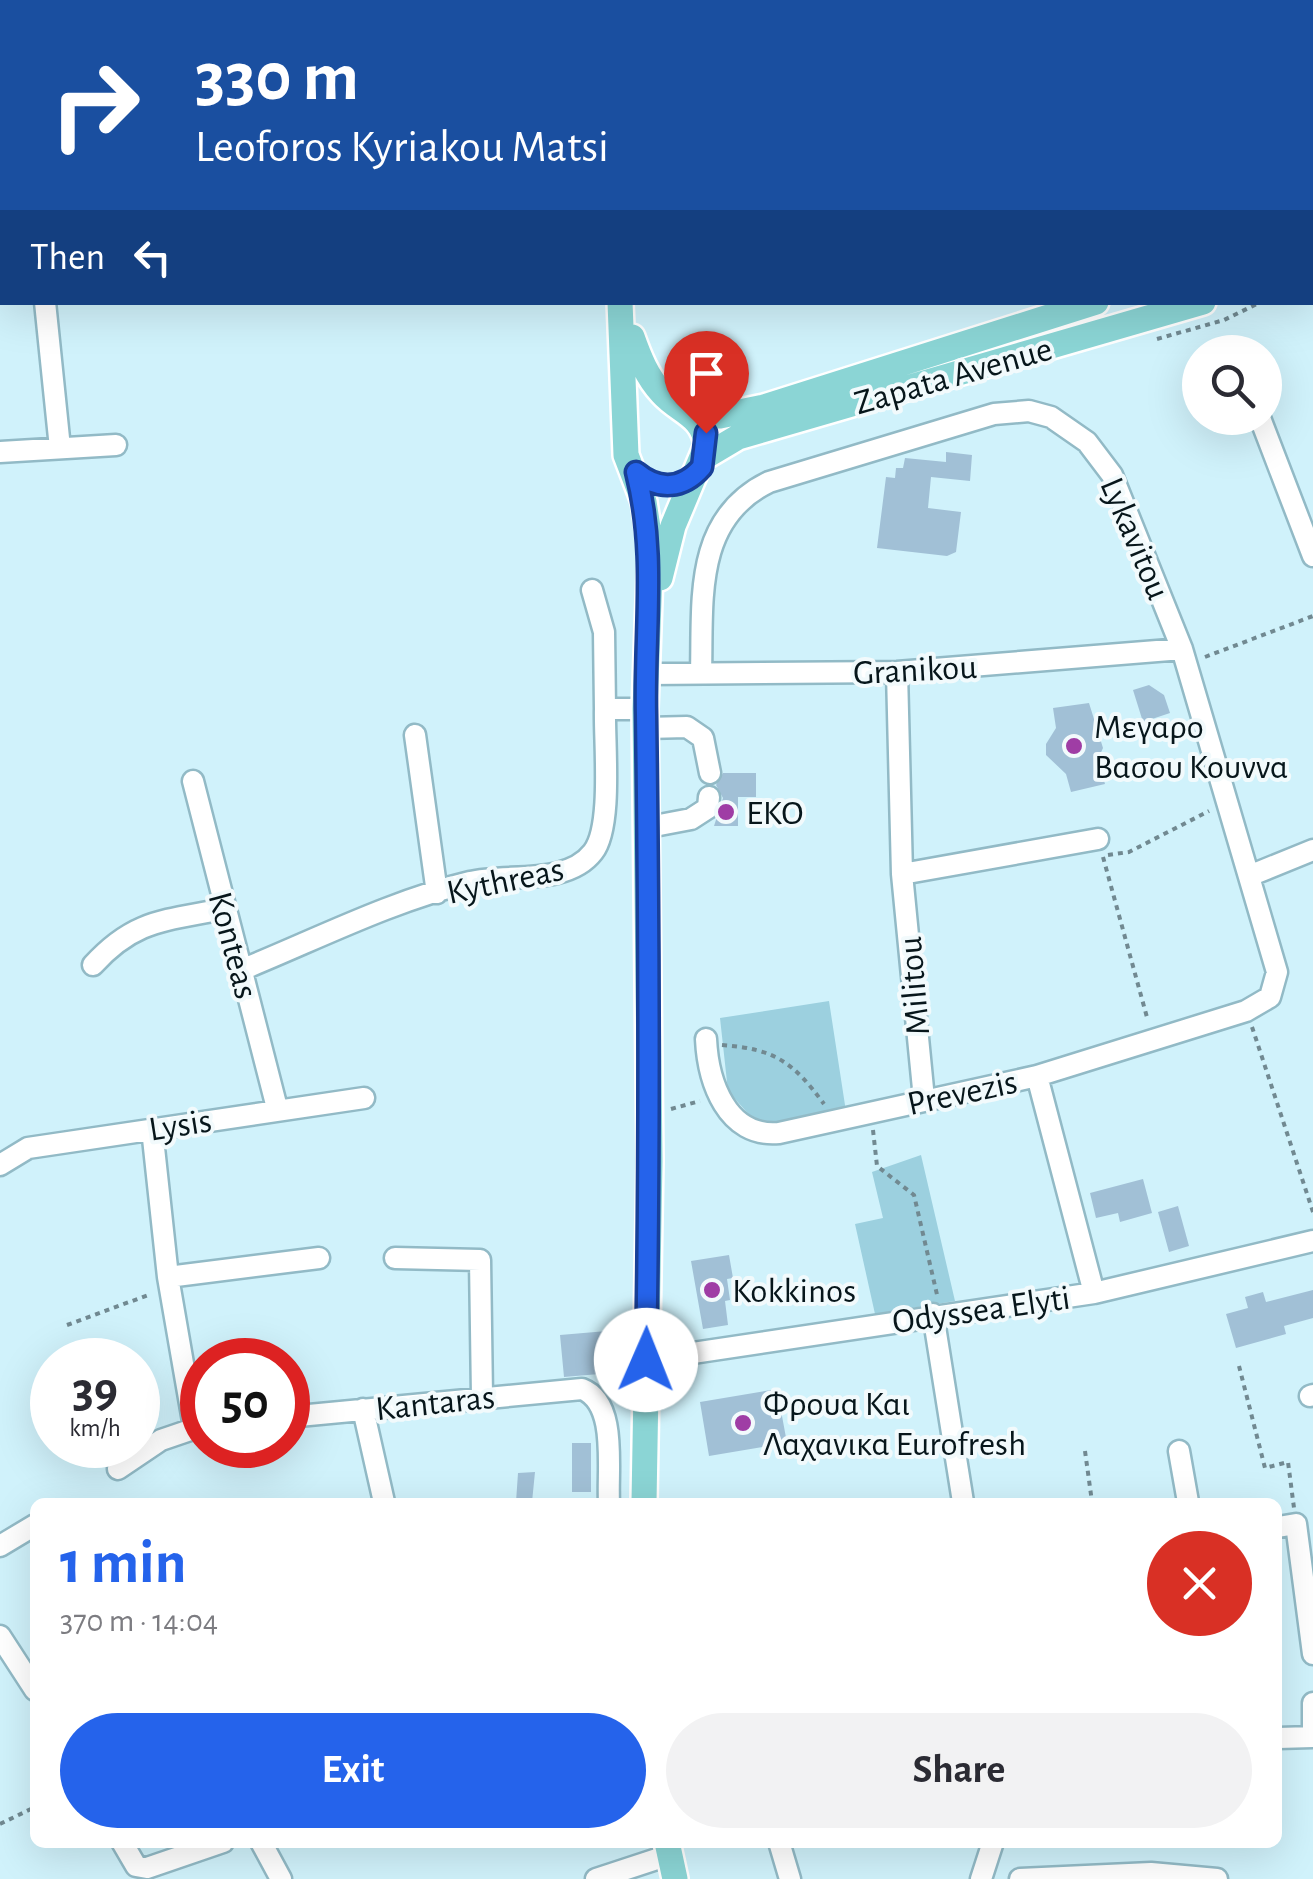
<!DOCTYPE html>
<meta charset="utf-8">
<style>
body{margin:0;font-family:"Alegreya Sans",sans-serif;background:#f2f2f3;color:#2b2b33;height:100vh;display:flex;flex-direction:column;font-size:38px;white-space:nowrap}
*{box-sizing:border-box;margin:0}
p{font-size:32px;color:#7c7c81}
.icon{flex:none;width:55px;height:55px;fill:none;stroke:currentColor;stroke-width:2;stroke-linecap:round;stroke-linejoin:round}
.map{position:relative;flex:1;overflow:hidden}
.details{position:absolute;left:30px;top:1498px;width:1252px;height:350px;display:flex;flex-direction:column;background:#fff;border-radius:15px;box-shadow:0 10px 40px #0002}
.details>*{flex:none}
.top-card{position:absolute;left:0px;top:0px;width:1315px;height:305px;box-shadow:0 10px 40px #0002;background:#1a4fa0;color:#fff;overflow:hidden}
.controls{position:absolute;left:1182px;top:335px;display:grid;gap:20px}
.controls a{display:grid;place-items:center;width:100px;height:100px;border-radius:50%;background:#fff;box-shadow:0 10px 40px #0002;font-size:50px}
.speed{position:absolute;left:30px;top:1338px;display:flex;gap:20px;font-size:50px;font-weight:700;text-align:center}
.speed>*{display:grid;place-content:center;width:130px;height:130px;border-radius:50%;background:#fff;box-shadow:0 10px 40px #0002;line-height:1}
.speed small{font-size:25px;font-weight:400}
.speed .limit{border:15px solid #d22;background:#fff;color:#111}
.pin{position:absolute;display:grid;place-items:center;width:85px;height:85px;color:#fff;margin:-102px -42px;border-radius:50% 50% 50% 0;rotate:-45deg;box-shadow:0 0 10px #0007}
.pin .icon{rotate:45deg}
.me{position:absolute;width:110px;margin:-55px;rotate:1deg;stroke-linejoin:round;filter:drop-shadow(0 0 8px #0008)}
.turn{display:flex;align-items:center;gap:35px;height:210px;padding:0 30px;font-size:45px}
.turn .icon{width:130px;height:130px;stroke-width:2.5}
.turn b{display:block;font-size:70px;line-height:85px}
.then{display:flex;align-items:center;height:95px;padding:0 30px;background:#0003;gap:20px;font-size:38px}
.round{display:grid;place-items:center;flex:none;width:105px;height:105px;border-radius:52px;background:#f2f2f3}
.summary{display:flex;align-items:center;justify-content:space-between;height:170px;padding:0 30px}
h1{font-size:60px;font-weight:700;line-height:75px;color:#2563eb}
.button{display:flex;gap:20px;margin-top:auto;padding:20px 30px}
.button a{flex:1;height:115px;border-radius:60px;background:#2563eb;color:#fff;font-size:40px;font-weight:700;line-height:115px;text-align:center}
.button a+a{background:#f2f2f3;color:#2b2b33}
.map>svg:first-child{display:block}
</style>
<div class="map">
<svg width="1313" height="1879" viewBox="0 0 1313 1879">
<rect width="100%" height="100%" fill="#d0f2fb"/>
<path fill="#9cd0df" d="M829,1001l18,117 -87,9 -32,-36 -8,-73z
M921,1155l34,146 -80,13 -20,-90 28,-6 -11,-46z"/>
<path fill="#a1c0d6" d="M946,452l26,3 -2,26 -39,-4 -3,31 33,4 -5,40 -9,4 -70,-8 9,-71 9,1 1,-10h7l2,-10 41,4z
M1149,685l15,10 6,18 -27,9 -10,-32z
M1089,703l14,45 -5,11 7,25 -34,8 -5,-18 -20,-19v-11l10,-16 -3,-20z
M723,773h33v24h-18v29h-24l9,-28 -7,-13z
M1143,1179l9,34 -32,9 -2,-9 -22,5 -6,-25z
M1178,1206l11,40 -20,6 -11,-40z
M729,1255l4,23 -6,1 3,21 -5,1 3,24 -25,4 -12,-68z
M1313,1290v28l-29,8 2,8 -50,14 -10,-34 22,-6 -3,-11 18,-5 3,10z
M607,1331l4,42 -47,4 -4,-42z
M777,1389l10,54 -78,13 -9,-54z
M572,1443h19v49h-19z
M535,1472l-3,30h-16l2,-29z"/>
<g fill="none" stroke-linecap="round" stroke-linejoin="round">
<g stroke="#92bac6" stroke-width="25">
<path id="minor" d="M318,0v2
M811,0l8,2
M1240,2l1,-2
M1312,188h1
M45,302l15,146
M1260,418l53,138
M0,452l116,-7
M592,590l12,42 1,77
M897,672l5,202 22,225
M701,673c2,-73 -8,-154 68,-191l225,-68 35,-3 22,6 36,25 25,33 70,174 95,323 -7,25 -24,14 -209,65 -258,57c-52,5 -71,-51 -73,-94
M647,674l250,-2 285,-23
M646,728l41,-1 16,11 7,35
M415,735l22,158
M193,781l84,327
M649,827l42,-8 17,-11 1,-11
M902,874l196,-35
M1249,876l64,-26
M93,965c42,-46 72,-44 130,-56
M241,970c74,-30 150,-69 229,-88 37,-9 97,4 123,-30 20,-25 11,-110 12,-143h40
M1037,1076l57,217
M152,1129l16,148 26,150
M0,1165l28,-17 336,-50
M395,1258l85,2 2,136
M168,1277l151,-19
M933,1314l30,188
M646,1360l448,-67 219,-52
M1310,1396l3,-1
M363,1409l21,93
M288,1417l294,-28c36,14 25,80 27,113
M1179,1451l9,51
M118,1469l43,-29 41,-14
M1278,1527l18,-3 17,130
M0,1546l35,-21
M0,1636l35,54
M1313,1703v27
M1278,1738l35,-1
M122,1842l14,24 11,2 76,-26
M261,1842l20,37
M779,1842l11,37
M596,1879l73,-24
M981,1879l12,-37
M1020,1879l131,-6 66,6"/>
</g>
<g stroke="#fff" stroke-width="30">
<path id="major" d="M558,0l1,2
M646,2l5,-2
M1312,235l1,-1
M1312,270l1,-1
M620,302l6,153 18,47 7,45 -6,162 5,452 -6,341
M632,337c7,20 15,40 30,56 18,20 40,21 45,52l-34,81 -13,52
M693,414l27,2 44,-9 332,-105
M706,456l32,-19 465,-135
M667,1842l8,37"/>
</g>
<path stroke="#718991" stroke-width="4" stroke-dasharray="5 5" stroke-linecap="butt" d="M1004,2l1,-2
M0,283h2
M1157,339l67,-19 37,-18
M1205,657l108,-41
M1108,855l21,-3 80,-41
M1103,857l45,164
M1252,1027l61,185
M722,1045c53,4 71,17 102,59
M671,1109l29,-8
M873,1130l4,36 37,29 24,104
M67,1325l84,-31
M1239,1366l26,102 23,-6 6,46
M1085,1451l7,51
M0,1824l35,-17"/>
<use href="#minor" stroke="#fff" stroke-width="20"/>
<use href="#major" stroke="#8bd5d5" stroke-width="25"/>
</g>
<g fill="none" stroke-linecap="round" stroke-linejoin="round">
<g stroke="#184099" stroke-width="25">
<path id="route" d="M646,1360c4,-215 3,-430 0,-646 -2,-83 11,-160 -10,-242 23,19 47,17 66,-5l4,-34"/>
</g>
<use href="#route" stroke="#2563eb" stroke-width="18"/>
</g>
<g fill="#9f3da5" stroke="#f2fafc" stroke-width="4">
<circle cx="1074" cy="746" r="10"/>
<circle cx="726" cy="812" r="10"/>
<circle cx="712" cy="1290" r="10"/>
<circle cx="743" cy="1423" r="10"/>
</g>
<g text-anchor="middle" stroke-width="8" stroke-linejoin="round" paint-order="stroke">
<g font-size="35" fill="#07161b" stroke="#f2fafc">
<text transform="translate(953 375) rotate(-16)" y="12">Zapata Avenue</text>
<text transform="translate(1136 538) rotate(67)" y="12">Lykavitou</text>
<text transform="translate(915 669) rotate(-3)" y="12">Granikou</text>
<text transform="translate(505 880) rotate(-12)" y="12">Kythreas</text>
<text transform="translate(234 945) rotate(75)" y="12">Konteas</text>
<text transform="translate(913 986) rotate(-95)" y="12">Militou</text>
<text transform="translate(962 1092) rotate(-12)" y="12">Prevezis</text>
<text transform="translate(180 1124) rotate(-9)" y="12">Lysis</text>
<text transform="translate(981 1309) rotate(-8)" y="12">Odyssea Elyti</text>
<text transform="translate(435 1402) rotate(-6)" y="12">Kantaras</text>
</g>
<g font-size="35" fill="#07161b" stroke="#f2fafc" text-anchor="start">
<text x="1094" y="738">Μεγαρο<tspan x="1094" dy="40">Βασου Κουννα</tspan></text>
<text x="746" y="824">EKO</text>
<text x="732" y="1302">Kokkinos</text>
<text x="763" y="1415">Φρουα Και<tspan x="763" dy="40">Λαχανικα Eurofresh</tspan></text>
</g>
</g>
</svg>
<div class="controls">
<a><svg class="icon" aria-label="search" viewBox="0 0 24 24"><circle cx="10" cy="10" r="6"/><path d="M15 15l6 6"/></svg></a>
</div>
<div class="speed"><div>39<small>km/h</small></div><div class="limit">50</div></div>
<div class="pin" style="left:706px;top:433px;background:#d93025"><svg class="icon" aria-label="arrive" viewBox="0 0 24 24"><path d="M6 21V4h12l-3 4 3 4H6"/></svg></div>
<svg class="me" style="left:646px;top:1360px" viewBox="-20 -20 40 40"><circle r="19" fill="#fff"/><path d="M0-13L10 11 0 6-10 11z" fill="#2563eb"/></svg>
<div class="top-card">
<div class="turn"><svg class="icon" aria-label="right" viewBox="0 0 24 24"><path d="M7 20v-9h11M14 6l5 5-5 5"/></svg><div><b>330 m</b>Leoforos Kyriakou Matsi</div></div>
<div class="then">Then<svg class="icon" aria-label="left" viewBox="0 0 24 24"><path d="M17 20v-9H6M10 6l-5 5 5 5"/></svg></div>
</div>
<section class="details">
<div class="summary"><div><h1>1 min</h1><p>370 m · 14:04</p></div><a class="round" style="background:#d93025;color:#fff"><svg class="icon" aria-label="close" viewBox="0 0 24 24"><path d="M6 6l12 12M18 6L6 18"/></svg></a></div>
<div class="button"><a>Exit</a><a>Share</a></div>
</section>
</div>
